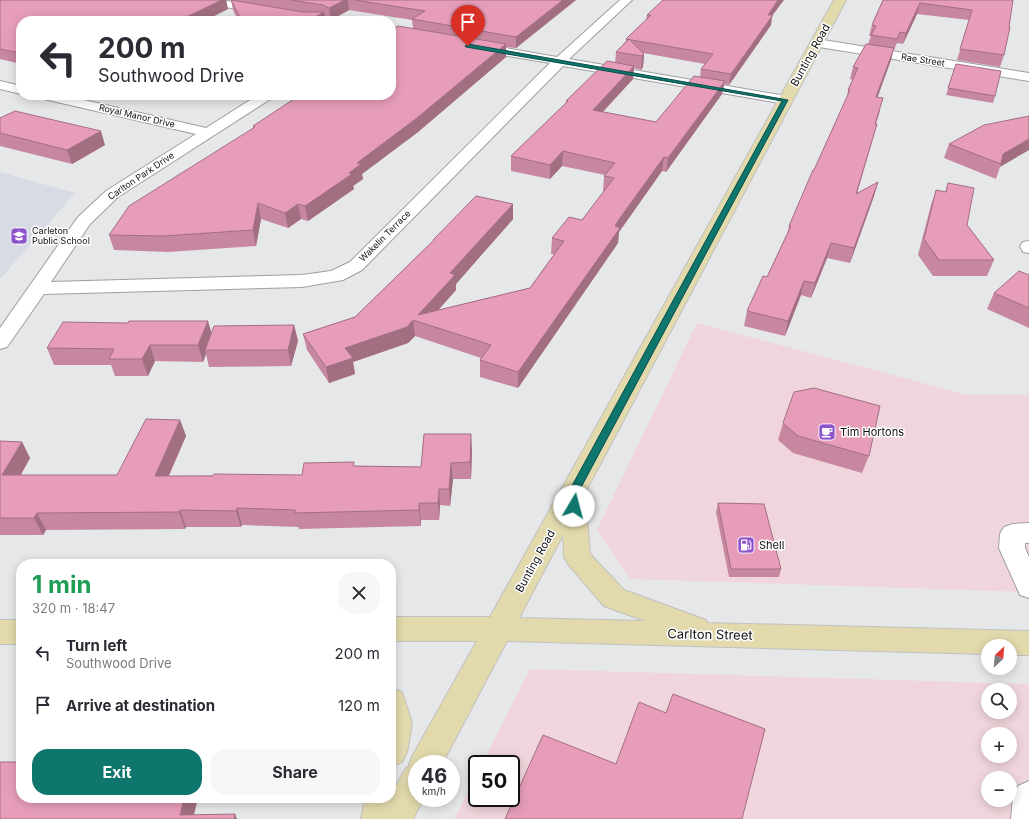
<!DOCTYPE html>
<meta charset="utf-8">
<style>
body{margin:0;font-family:Inter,sans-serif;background:#f7f7f7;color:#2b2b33;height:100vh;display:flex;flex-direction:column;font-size:15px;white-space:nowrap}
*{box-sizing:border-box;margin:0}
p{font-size:13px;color:#7c7c81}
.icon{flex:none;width:22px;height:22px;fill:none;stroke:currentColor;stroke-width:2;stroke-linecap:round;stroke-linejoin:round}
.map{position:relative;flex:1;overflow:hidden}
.panel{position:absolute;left:16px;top:559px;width:380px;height:244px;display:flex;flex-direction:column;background:#fff;border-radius:16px;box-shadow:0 2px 10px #0003}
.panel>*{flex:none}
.guide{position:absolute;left:16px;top:16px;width:380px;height:84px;border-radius:16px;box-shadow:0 2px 10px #0003;background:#fff;color:#2b2b33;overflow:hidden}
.needle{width:26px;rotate:26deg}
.fabs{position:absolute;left:981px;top:639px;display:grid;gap:8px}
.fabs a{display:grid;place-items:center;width:36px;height:36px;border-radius:50%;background:#fff;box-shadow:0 2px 10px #0003;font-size:20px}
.speed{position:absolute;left:408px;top:755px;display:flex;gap:8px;font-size:20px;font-weight:700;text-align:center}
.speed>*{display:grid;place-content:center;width:52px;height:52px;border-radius:50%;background:#fff;box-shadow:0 2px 10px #0003;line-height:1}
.speed small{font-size:10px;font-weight:400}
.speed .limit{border:2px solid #111;border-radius:6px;background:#fff;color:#111}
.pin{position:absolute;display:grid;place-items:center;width:34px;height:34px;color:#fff;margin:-41px -17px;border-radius:50% 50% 50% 0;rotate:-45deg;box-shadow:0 0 4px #0007}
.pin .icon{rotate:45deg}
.me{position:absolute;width:44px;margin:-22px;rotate:8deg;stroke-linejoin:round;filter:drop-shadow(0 0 3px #0008)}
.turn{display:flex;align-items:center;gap:14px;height:84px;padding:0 16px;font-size:18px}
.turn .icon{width:52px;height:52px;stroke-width:2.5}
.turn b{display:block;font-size:28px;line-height:34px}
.round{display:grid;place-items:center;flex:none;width:42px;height:42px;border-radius:16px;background:#f7f7f7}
.head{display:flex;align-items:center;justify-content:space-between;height:68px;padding:0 16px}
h1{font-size:24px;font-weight:700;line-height:30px;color:#1e9e55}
.primary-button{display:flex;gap:8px;margin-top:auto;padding:8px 16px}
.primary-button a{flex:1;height:46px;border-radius:16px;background:#0f766e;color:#fff;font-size:16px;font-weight:700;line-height:46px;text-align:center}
.primary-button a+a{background:#f7f7f7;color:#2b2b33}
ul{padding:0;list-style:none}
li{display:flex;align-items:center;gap:12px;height:52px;padding:0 16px}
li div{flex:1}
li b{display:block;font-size:15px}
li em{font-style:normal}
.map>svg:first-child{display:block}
</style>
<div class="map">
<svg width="1029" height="819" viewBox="0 0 1029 819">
<rect width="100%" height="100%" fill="#e6e7e9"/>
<path fill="#f0d6dc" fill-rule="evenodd" d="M697,323l271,72h61v197l-399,-13 -33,-49z
M530,669l499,15v135h-575l23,-45v24h34v-34h-29zM988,690h22v22h-22zM988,734h22v22h-22zM988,778h22v22h-22z"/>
<path fill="#d8dbe4" d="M0,172l75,21 -75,86z"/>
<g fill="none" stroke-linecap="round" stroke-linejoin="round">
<g stroke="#9e9fa1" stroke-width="2">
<path id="minor" d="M194,0h27l41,7 4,1 2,2 -2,2 -4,1 -62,-10z
M620,0h12l-63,59 217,37 5,1 2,3 -2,3 -5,1 -223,-38 -201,204 -19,10 -41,7 -258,7 -37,53 -7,2v-21l78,-111 28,-26 90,-57 -152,-35 -5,-1 -2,-3h25l144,33 52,-33h16l-2,3 -154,99 -28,27 -39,58 251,-7 29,-4 19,-9 200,-199 -73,-12 -4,-1 -2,-3 2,-3 4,-1 80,14z
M817,39l212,34v8l-216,-35 -2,-3 2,-3z
M0,81l21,5v8l-21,-5z
M1029,241v12l-6,-1 -3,-6 3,-4z
M1029,523v20h-4v5l4,9v41l-9,-3 -21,-47 1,-14 4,-7 9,-3z
M1029,781v38h-18l2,-22 5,-11z"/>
</g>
<g stroke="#c1c1c1" stroke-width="2">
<path id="major" d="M834,0h12l-261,493 5,61 34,36 82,30 1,3 322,8v24h-19v-9h-22v8l-481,-13 -65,123h-25v34h7l-11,21h-52l4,-21h26v-12l3,3 12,-21 4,-2 -1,-2 5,-11 63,-112h-86v-24h99zM563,535l1,22 4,7 36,42 41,15 -126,-3z
M0,620h21v24h-21z
M391,688l11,4 10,31 -5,29 -5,10 -11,5z"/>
</g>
<use href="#minor" fill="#fff" fill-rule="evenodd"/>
<use href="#major" fill="#e2d9ad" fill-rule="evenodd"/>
</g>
<path fill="#c787a0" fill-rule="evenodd" d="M0,0h226l2,9 -24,12h-183v43l-21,-5z
M229,0h347l-60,48 -10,-1v10l-88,75 -56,42 1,5 -10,7 1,3 -46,32 -7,-2 -13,9 -27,-9 -5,27 -88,6 -54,-2 -5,-15 144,-107v-2l160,-97 -1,-9 -63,-10 -18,10 -6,-3 1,4h-88l-5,-11 -2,-10z
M883,0h130l-9,55 -4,12 -43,-7 12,-40 -52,-6 -14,30 -6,-1 -3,7h-1l-2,10 -14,37 3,14 -4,13h1l-20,70 21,-12 -4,14 -24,67 -23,-5 -16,40 -10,-3 -16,41 -41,-10 3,-15 20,-34 20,-43 2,-8 25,-56 33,-73 1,-7 5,-10 -3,-1 3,-12 15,-23 3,-8h-2l3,-11z
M647,15l125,1 -1,9 -42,60 -5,-1 -2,10 -56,78 -4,-1 -43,61 -1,11 -100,145 -38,-11v-17l1,-2 -66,-22 -7,7 -55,19 2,12 -26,9 -22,-33 -4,-16 52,-17 78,-76v-1l80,-21 -57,65v6l-18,20 92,-22 24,-34h-3l1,-16 30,-18 22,-29h-1l1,-15 1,-1 -43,-9 -12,13 -39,-8v-15l55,-53v-2l49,-38 1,-11 10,-11v-2l20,-19zM643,53l62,11 -4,5 -1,8 -44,45 -53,-10 30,-33 1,-11 7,2 2,-3 1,-13z
M956,64l39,32 -2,7 -47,-8z
M1029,116l-29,51 -4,12 -52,-21 5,-14z
M0,118l105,27 -33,19 -72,-18z
M948,183l19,42 27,35 -7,16h-54l-15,-21 13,-50 5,-15 9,2z
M1029,275v53l-42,-19 7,-16z
M294,325l4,16 -7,25 -82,1 -3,-13 -3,8 -48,-1 -7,15h-33l-4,-11h-57l-7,-17z
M180,420l6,16 -17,40 133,-1 52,-9 67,1 51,-17 -1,29h-18l-3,27 -10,-1 -1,15h-18v6l-122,3 -1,-2 -56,-2 -1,2h-55l-1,2 -139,1 -3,5h-43v-94l22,1 8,16 -9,17h96z
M783,423l86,33 -7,17 -69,-20 -15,-13z
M718,503l63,66 -2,8h-50l-13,-65z"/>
<path fill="#a26e82" d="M222,0h4l2,9 -24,12h-26z
M345,0h3l1,10 -18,10 -2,-12z
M563,0h13l-60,48v-11z
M778,0h6l-12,16 -1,9 -42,60 2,-11 37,-59z
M920,3l-3,11 -14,30 3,-11z
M324,12l2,9h-18z
M506,44v13l-88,75 -56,42 1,5 -10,7 1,3 -46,32 -3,-15 44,-33 8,-10z
M894,48l-3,12 -18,50 3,-13z
M644,54l-1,13 -2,3 1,-14z
M634,66l-1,13 -41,44 1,-13z
M725,81l-3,13 -56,78 2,-14z
M101,131l4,14 -33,19 -5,-14z
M1029,139v11l-29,17 3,-13z
M563,151l-1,15 -12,13v-14z
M664,157l-2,14 -43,61 -1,11 -100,145v-16l102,-154z
M878,182l-4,14 -24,67 4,-15z
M258,203l3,16 -5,27 -3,-16z
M298,204l3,15 -13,9 -3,-15z
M513,204v15l-57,65v6l-30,34 -8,-9 32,-42z
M831,243l-4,15 -16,40 4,-15z
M804,281l-3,14 -16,41 3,-15z
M413,320l2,16 -7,7 -55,19 2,12 -26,9 -3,-16 19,-19z
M208,321l5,17 -8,12 1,4 -3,8 -5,-17z
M294,325l4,16 -7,25 -3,-16z
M150,345l5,16 -7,15 -6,-17z
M180,420l6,16 -25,56 -6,-16z
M471,434l1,16 -1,29 -1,-17z
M22,442l8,16 -19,33 -9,-16z
M451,463l2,16 -3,27 -1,-17z
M439,489l1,16 -1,15 -1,-17z
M419,503l2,17v6l-2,-16z
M237,508l5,17 -1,2 -5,-16z
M180,510l6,17 -1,2 -6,-17z
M37,513l9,17 -3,5 -9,-17z
M184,798h14l-5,21 -13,-4z
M235,814l2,5h-3z"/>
<path fill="#e79dba" stroke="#a26e82" d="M0,0h222l-44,21h-157v32l-21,-4z
M231,0l71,12h22l-16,9h-66z
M291,0h54l-16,8 -6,-3z
M355,0h208l-47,37 -104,-18 13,-8z
M663,0h115l-10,15h5l-42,59 -30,-5 12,-15 -87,-15 25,-24h-4z
M883,0h130l-4,27h1l-6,28 -44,-6 12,-39 -52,-7 -14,30 -6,-1 -3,7 -26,-4 5,-9 -4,-1z
M398,26l108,18 -89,74 -60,45 4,1 -12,9 3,1 -47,32 -7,-2 -13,9 -27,-10 -5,27 -90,6 -54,-1 20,-29 126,-79 -2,-1 47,-31h91v-65z
M629,39l15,15 -2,2 -26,-4z
M866,44l28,4 -18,49 7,1 -8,26h2l-21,70 22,-12 -24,66 -23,-5 -16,40 -11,-2 -16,40 -41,-10 16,-35 4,1 24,-51h-2l24,-56h1l36,-80h-2l10,-22 -5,-1z
M607,61l27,5 -41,44 63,12 38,-46 31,5 -57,77 -4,-1 -44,61 -5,8 5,2 -102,144 -38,-12 11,-15 -78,-25 -6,7 -62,21 8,10 -27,9 -23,-33 52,-17 79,-77h-1l43,-44 37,8 -63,69 5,2 -37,40 112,-27 34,-47 -12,-3 17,-21 13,3 32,-42 -10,-2 11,-13 -52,-12 -13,14 -39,-9 57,-55h-2z
M956,64l45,7 -6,25 -47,-8z
M15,111l86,20 -34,19 -67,-17v-15z
M1029,116v23l-26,15 -2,10 -52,-20 35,-19z
M948,183l26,5 -7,37 27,35h-55l-15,-21 12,-49 10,2z
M1019,271l10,4v33l-35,-15z
M129,321h79l-10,24h-48l-8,14h-33l5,-10 -67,-1 16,-26 65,1z
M294,325l-6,25h-83l9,-24z
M814,388l66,18 -11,50 -71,-20 -15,-13 11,-31z
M146,419l34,1 -25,56h58l1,-2 88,1 2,-12 50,-1 -1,4 68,1 3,-33h47l-1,28 -19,1 -2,26h-10l-1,14h-19v7l-124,3v-3l-58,-2 -1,3 -56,-1 -1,2 -142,1 -3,5h-34v-77l22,1 -20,33h115z
M718,503l46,1 17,65h-50z
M673,694l92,35 -23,90h-237l38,-84 73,29 23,-62 27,11z
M0,762h21v36h163l-4,17 55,-1 -1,5h-234z"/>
<path fill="#0f766e" stroke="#0a4d48" d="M468,44l320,56 -210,393 1,13 -2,3h-7l-2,-16 214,-392 -316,-54 -1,-1z"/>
<defs>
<g id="school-square" transform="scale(0.9)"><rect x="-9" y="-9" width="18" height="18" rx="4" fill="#8e54cb" stroke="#fff"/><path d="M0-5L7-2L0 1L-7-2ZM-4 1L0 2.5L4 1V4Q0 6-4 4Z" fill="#fff"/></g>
<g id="cafe-square" transform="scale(0.9)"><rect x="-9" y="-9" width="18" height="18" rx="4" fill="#8e54cb" stroke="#fff"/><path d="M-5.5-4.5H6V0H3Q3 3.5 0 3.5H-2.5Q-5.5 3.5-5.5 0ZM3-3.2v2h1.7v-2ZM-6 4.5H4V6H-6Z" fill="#fff"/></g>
<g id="fuel-square" transform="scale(0.9)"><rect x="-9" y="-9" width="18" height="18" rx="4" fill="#8e54cb" stroke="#fff"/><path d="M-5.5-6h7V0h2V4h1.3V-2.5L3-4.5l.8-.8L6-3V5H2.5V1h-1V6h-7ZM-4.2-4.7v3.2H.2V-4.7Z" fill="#fff"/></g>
</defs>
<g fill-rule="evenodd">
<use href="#school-square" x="19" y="236"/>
<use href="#cafe-square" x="827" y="432"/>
<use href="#fuel-square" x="746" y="545"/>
</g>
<g text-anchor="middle" stroke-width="3" stroke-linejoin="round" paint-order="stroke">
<g font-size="9" fill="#111112" stroke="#fff">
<text transform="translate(923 60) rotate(9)" y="3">Rae Street</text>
<text transform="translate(137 116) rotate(13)" y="3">Royal Manor Drive</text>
<text transform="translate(141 176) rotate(-34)" y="3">Carlton Park Drive</text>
<text transform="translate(385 236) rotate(-45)" y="3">Wakelin Terrace</text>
</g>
<g font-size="9" fill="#111112" stroke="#fff" text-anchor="start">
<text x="32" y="234">Carleton<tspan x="32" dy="10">Public School</tspan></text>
</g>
<g font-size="11" fill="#111112" stroke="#fff">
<text transform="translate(810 55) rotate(-61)" y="4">Bunting Road</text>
<text transform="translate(535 561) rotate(-61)" y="4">Bunting Road</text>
</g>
<g font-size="11" fill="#111112" stroke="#fff" text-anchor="start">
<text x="840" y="436">Tim Hortons</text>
<text x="759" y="549">Shell</text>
</g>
<g font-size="13" fill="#111112" stroke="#fff">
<text transform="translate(710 634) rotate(1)" y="5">Carlton Street</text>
</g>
</g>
</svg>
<div class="fabs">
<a><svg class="needle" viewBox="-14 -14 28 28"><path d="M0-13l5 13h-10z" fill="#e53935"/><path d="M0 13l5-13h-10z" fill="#7c7c81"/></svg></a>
<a><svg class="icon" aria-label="search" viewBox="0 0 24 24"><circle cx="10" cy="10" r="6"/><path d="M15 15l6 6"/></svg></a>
<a>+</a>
<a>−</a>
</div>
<div class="speed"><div>46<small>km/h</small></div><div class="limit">50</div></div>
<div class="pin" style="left:468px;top:46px;background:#d93025"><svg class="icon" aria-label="arrive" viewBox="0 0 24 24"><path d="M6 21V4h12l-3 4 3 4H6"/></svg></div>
<svg class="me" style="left:574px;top:506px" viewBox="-20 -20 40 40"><circle r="19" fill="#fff"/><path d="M0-13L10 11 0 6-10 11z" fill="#0f766e"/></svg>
<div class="guide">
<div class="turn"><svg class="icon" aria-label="left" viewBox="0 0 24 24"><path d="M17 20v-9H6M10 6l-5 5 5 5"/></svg><div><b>200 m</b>Southwood Drive</div></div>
</div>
<section class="panel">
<div class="head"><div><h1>1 min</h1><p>320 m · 18:47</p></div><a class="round"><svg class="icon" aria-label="close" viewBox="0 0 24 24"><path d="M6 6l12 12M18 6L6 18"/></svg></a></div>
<ul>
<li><svg class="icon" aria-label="left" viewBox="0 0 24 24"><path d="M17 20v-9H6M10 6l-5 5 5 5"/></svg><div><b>Turn left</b><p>Southwood Drive</p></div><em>200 m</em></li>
<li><svg class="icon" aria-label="arrive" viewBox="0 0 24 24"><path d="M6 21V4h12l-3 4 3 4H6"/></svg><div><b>Arrive at destination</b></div><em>120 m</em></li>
</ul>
<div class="primary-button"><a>Exit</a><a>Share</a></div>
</section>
</div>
